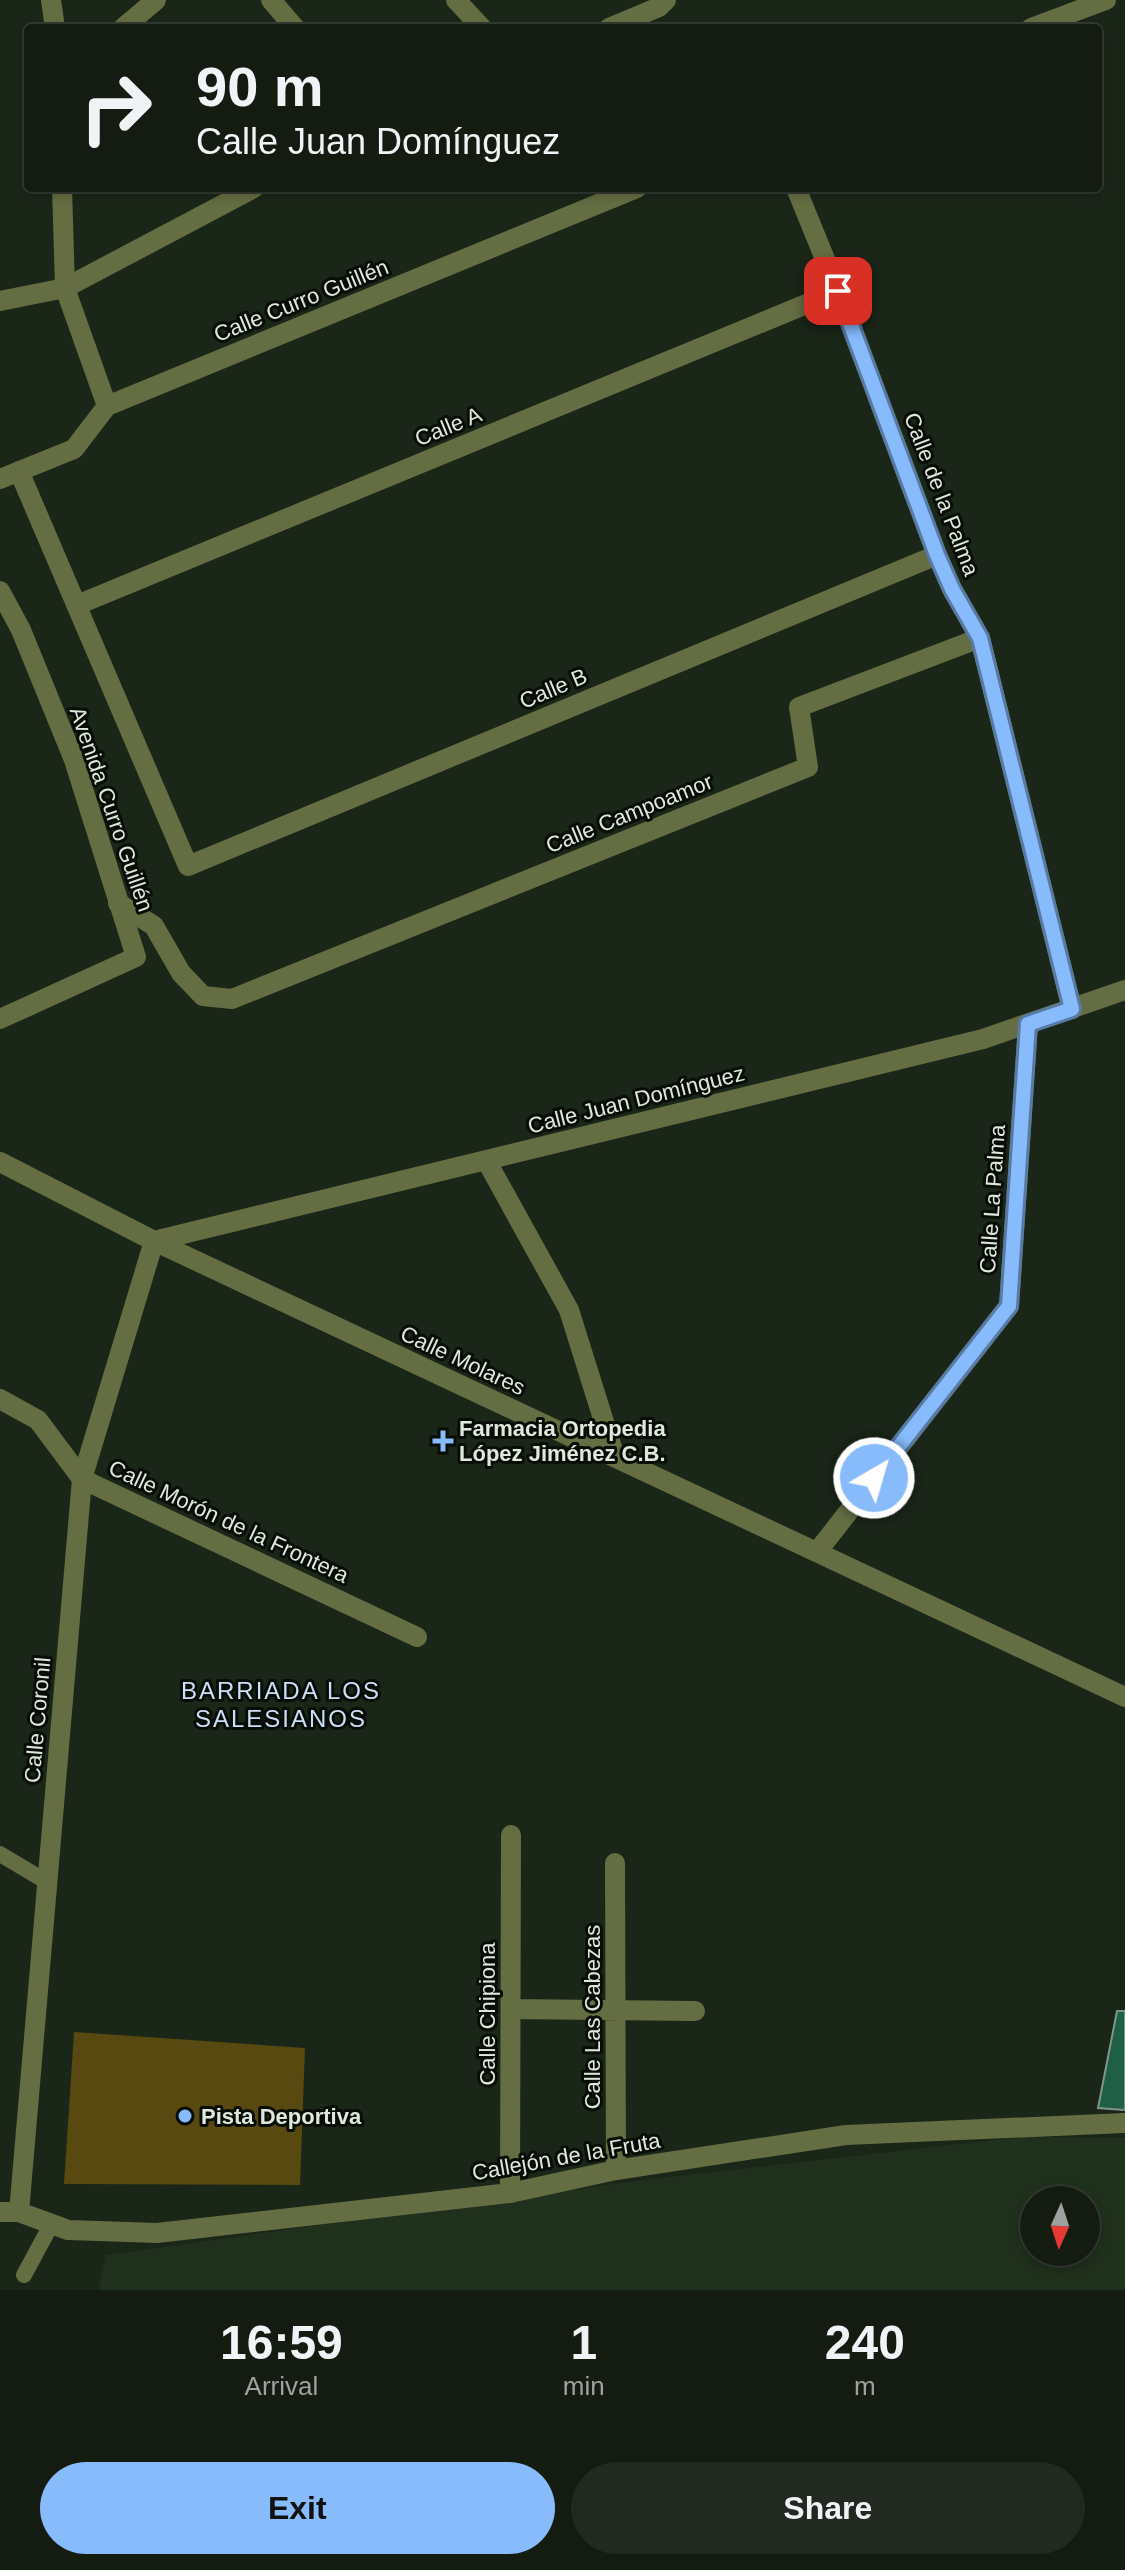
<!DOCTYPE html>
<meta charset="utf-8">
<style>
body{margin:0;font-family:Helvetica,sans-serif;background:#212920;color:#f1f3f6;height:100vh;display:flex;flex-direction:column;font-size:30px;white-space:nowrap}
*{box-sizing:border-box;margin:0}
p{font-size:26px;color:#9da19f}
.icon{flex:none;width:44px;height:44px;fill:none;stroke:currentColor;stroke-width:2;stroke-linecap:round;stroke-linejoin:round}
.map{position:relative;height:2290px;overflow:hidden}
.side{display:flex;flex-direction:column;background:#141c12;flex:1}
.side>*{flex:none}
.top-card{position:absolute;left:24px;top:24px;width:1078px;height:168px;border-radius:8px;box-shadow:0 4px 12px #0003,0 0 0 2px #333a32;background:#141c12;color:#f1f3f6;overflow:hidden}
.needle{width:52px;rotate:183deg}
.fabs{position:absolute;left:1020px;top:2186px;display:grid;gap:16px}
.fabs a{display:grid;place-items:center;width:80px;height:80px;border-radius:50%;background:#141c12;box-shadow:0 4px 12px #0003,0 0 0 2px #333a32;font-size:40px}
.pin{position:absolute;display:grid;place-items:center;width:68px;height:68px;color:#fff;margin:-34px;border-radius:16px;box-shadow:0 4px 12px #0006}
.me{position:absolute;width:88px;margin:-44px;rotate:38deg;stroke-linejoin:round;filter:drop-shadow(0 0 6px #0008)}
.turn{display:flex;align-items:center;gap:28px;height:168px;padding:0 40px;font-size:36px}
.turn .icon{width:104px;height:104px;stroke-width:2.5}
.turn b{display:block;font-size:56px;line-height:68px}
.eta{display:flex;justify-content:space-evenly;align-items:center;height:136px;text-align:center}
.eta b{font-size:48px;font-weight:700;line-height:56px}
.primary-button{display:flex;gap:16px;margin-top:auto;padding:16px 40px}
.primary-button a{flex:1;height:92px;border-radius:48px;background:#87bbfb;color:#111;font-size:32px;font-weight:700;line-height:92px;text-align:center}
.primary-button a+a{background:#212920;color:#f1f3f6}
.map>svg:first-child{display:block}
</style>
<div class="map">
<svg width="1125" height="2290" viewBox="0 0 1125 2290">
<rect width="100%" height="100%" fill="#1a2618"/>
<path fill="#1f301c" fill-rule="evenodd" d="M1021,2137l104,1v152h-1027l8,-35 529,-74zM1034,2200h52v52h-52z"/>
<path fill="#574910" d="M74,2032l231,16 -5,137 -236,-1z"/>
<path fill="#1f5f45" stroke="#7f958a" stroke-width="2" d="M1117,2011h8v99l-27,-2z"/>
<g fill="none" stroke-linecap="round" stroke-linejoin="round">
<path stroke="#656d43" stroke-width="16" d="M0,1854l47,28
M24,2275l27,-50"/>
<path stroke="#656d43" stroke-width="20" d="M19,2212l49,18 89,3 353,-40 106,-23 230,-35 279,-12"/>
<path stroke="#656d43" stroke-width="20" d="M271,0l24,28
M456,0l26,28
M123,28l33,-28
M609,28l50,-21 7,-7
M796,188l42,103 99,264 15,34 28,49 92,371
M0,301l65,-13 189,-100
M19,471l169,395 749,-311
M77,605l761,-314
M118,903l36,23 27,47 22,23 29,3 576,-232 -9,-60 181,-69
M486,1160l83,150 46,147
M154,1241l829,-202 142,-49
M0,1399l38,21 44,59 335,158
M817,1552l192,-246 19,-282
M615,1863l1,307
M511,2009l184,2
M510,2193l1,-358"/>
<path stroke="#656d43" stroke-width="20" d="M51,0l4,28
M1031,28l75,-28
M62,188l3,100 42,118
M0,479l74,-30 33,-43 530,-218
M0,591l21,39 53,130 62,197 -136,62
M0,1162l154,79 971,456
M0,2212h19l63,-733 72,-238"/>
</g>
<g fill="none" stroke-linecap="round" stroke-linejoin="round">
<g stroke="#587aa3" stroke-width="20">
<path id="route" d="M838,291l99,264 15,34 28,49 92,371 -44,15 -19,282 -135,172"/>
</g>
<use href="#route" stroke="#87bbfb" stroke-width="14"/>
</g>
<g fill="#87bbfb" stroke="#080d07" stroke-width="3">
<path d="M439 1429h8v8h8v8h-8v8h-8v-8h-8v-8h8z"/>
<circle cx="185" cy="2116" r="8"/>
</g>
<g text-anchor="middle" stroke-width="6" stroke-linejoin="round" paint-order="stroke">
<g font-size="22" fill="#e0e8de" stroke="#080d07">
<text transform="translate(301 300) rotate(-22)" y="8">Calle Curro Guillén</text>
<text transform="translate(448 426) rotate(-22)" y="8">Calle A</text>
<text transform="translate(942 494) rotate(69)" y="8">Calle de la Palma</text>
<text transform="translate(553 688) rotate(-23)" y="8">Calle B</text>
<text transform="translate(112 809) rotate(71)" y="8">Avenida Curro Guillén</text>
<text transform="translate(629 813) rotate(-22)" y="8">Calle Campoamor</text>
<text transform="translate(636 1099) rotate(-14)" y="8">Calle Juan Domínguez</text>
<text transform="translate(992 1199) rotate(-86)" y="8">Calle La Palma</text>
<text transform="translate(463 1360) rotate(25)" y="8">Calle Molares</text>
<text transform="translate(229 1521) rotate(25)" y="8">Calle Morón de la Frontera</text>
<text transform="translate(37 1720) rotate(-85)" y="8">Calle Coronil</text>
<text transform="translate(487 2014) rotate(-90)" y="8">Calle Chipiona</text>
<text transform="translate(592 2017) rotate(-90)" y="8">Calle Las Cabezas</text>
<text transform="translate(566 2156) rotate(-10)" y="8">Callejón de la Fruta</text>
</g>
<g font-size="22" font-weight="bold" fill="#e0e8de" stroke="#080d07" text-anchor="start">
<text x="459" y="1436">Farmacia Ortopedia<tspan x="459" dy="25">López Jiménez C.B.</tspan></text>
<text x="201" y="2124">Pista Deportiva</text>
</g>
<g font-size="24" letter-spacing="2" fill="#cbdff7" stroke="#080d07">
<text x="281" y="1699">BARRIADA LOS<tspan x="281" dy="28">SALESIANOS</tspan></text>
</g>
</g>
</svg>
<div class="fabs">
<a><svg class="needle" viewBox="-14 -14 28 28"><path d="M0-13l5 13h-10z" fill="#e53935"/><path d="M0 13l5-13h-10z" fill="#9da19f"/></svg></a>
</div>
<div class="pin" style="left:838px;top:291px;background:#d93025"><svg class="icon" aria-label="arrive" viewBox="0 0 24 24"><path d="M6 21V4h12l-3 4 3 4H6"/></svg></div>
<svg class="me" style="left:874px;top:1478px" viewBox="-20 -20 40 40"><circle r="17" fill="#87bbfb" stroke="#fff" stroke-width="3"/><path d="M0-11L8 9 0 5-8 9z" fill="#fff"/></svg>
<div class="top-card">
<div class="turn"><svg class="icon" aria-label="right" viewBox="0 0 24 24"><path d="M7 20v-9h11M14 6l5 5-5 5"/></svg><div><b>90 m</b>Calle Juan Domínguez</div></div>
</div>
</div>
<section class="side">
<div class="eta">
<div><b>16:59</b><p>Arrival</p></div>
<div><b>1</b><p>min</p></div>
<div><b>240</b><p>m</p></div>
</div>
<div class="primary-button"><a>Exit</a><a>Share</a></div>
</section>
